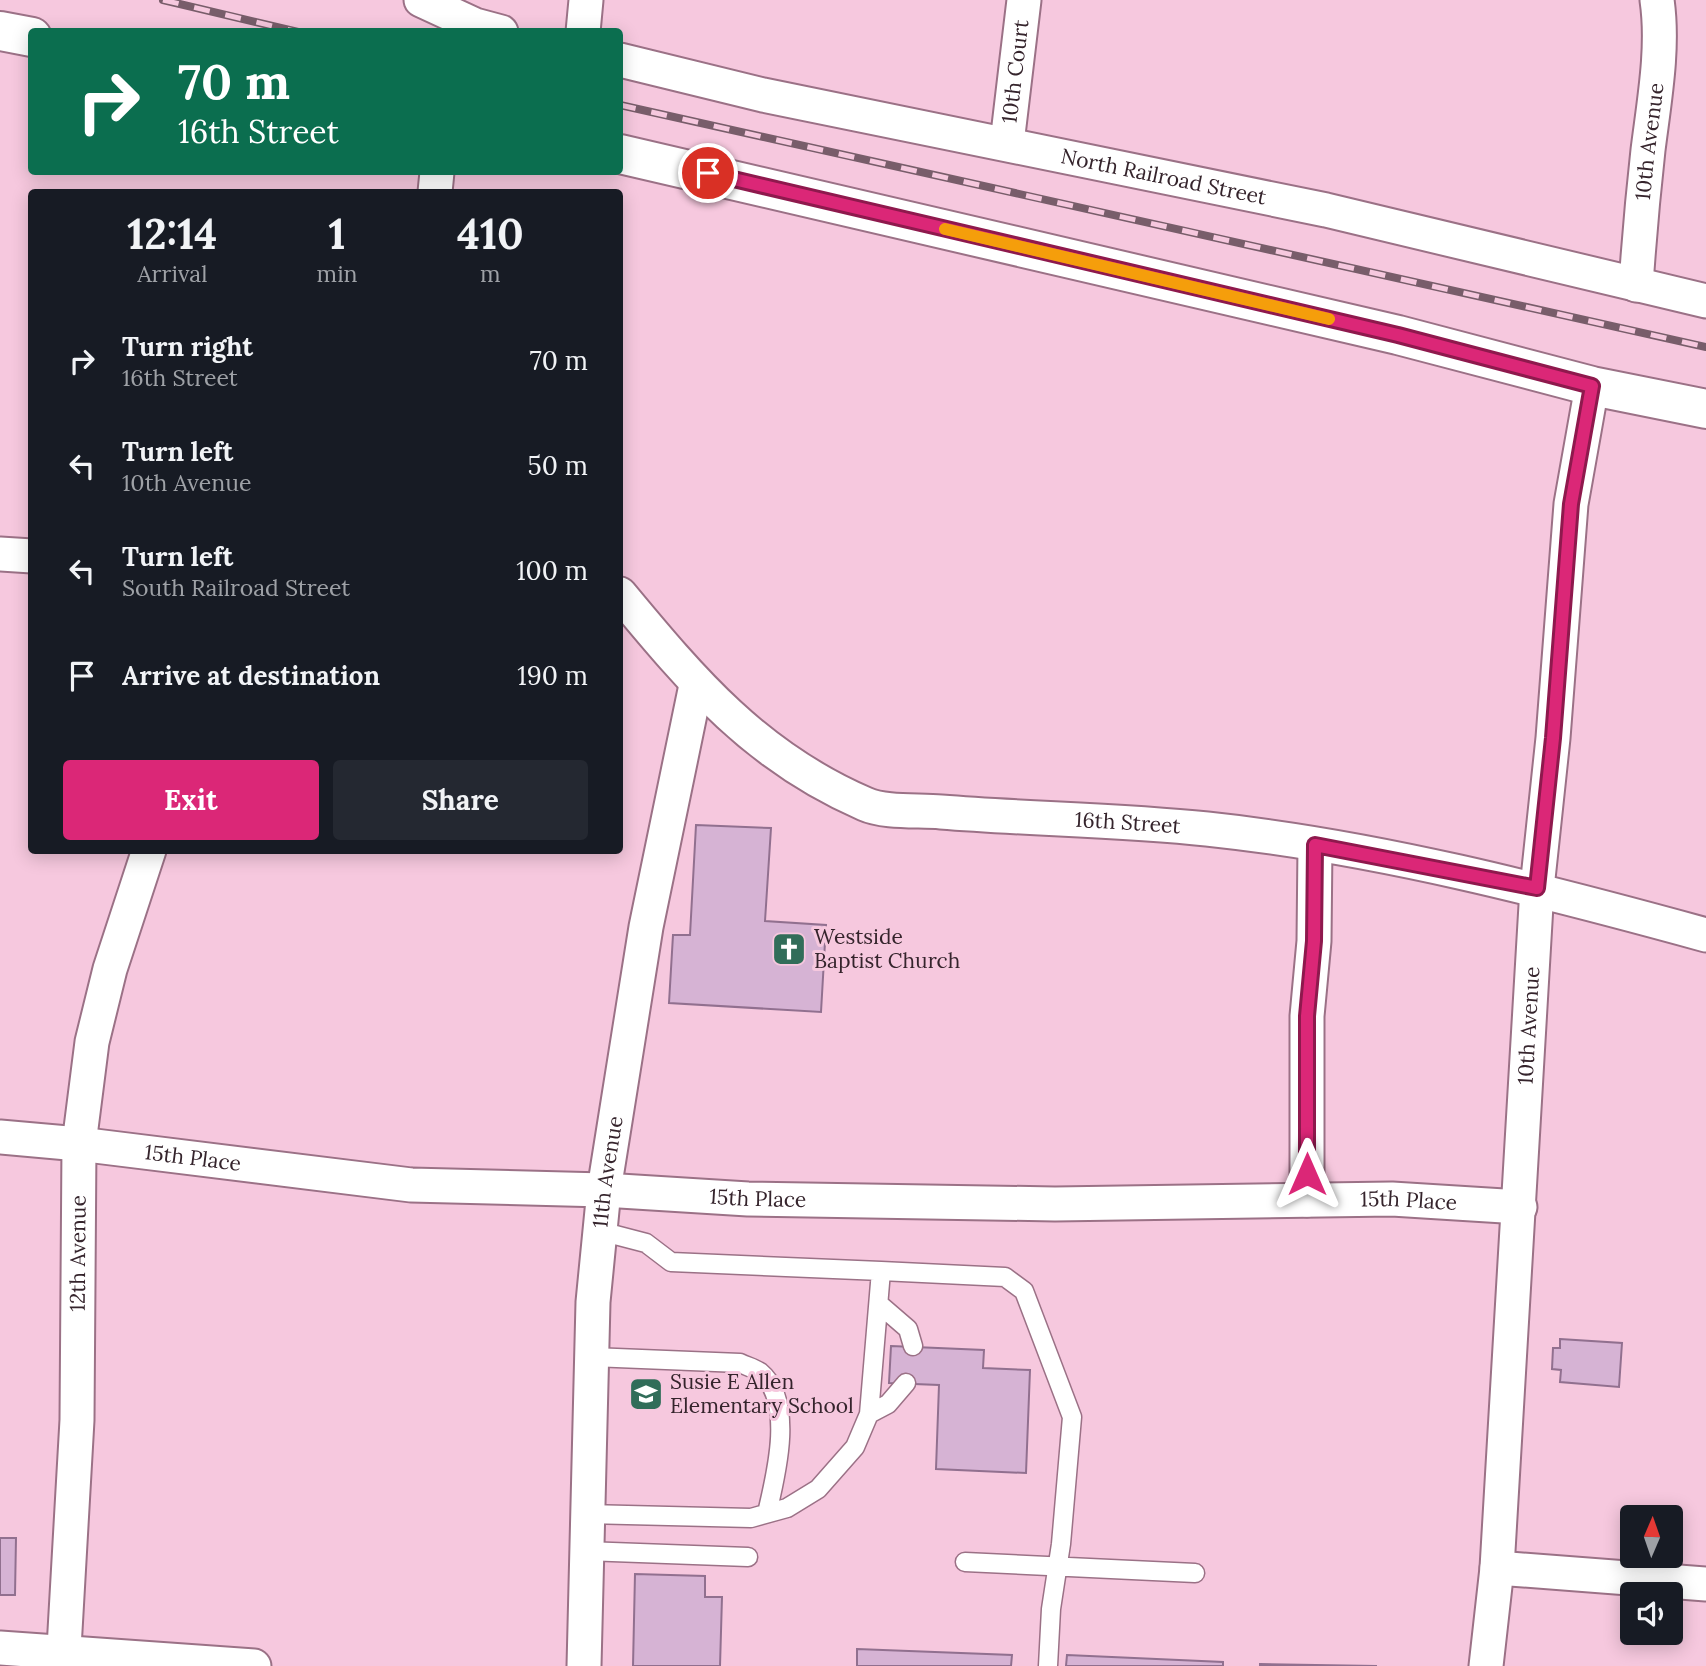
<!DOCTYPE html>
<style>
body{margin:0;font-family:Lora,serif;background:#242831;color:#f1f3f6;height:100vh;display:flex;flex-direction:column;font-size:26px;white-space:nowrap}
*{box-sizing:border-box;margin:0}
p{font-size:23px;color:#9ea1a6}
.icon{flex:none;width:38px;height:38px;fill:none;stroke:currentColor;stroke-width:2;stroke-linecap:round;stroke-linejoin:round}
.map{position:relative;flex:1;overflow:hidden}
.sheet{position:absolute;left:28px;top:189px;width:595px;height:665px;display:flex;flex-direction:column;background:#171b24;border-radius:7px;box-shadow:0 4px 18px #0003}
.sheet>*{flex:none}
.banner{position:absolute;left:28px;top:28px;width:595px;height:147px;border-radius:7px;box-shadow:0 4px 18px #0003;background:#0b6e4f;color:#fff;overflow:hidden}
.needle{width:46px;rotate:2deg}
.tools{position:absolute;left:1620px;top:1505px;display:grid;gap:14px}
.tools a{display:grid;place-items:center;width:63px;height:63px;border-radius:7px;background:#171b24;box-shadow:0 4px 18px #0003;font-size:35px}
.pin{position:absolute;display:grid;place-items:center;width:60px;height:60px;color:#fff;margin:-30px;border:4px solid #fff;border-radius:50%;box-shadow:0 2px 7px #0007}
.me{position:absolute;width:77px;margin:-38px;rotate:0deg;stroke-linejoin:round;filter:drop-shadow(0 0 5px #0008)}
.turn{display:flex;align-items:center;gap:24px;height:147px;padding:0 35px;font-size:32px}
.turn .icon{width:91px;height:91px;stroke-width:2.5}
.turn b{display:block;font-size:49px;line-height:60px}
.eta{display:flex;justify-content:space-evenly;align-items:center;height:119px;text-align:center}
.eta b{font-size:42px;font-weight:800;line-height:49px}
.action{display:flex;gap:14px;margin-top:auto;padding:14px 35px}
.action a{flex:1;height:80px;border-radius:7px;background:#db2777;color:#fff;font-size:28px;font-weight:800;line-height:80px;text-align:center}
.action a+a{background:#242831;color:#f1f3f6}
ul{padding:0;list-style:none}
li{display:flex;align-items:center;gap:21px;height:105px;padding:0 35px}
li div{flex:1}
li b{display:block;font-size:26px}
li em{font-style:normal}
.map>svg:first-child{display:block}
</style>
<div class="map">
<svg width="1706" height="1666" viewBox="0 0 1706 1666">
<rect width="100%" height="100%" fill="#f6c8de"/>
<path fill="#d6b3d4" stroke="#91708f" stroke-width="2" d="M696,825l75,3 -6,93 61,4 -5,87 -152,-9 4,-68h17z
M1560,1339l62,4 -3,44 -59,-5 1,-12 -9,-1 1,-21h7z
M891,1346l93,4 -1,18 47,2 -4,103 -90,-4 3,-84 -50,-2z
M0,1538h16l-1,57h-15z
M635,1574l70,2v21h17l-2,69h-87z
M857,1649l155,6 -1,11h-154z
M1067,1655l156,7v4h-157z
M1260,1664l117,2h-117z"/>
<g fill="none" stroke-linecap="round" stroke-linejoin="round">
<g stroke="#9b7186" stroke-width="21">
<path id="lane" d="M600,1231l46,12 25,19 210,9
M879,1304l29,25 5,17
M592,1357l148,6c6,3 14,5 20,9 35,29 16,103 7,141
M869,1414l19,-10 18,-21
M586,1514l165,4 36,-10 31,-19 37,-42 14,-33 12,-143 124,6 19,14 48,126 -11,127 -10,65 -3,57
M585,1551l163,6
M965,1562l230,11"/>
</g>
<g stroke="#9b7186" stroke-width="37">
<g id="street">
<path d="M421,0l54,25 26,7"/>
<path d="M583,32l3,-32"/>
<path id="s1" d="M620,60l143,35 563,115 380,91"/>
<path id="s2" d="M1007,143l17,-143"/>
<path d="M435,192l2,-20"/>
<path id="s3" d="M1636,285c3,-45 7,-90 12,-135 6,-48 16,-102 9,-150"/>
<path d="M0,554l32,2"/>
<path id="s4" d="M620,594c73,88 136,163 245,210 20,9 53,6 76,8 89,7 178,8 266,17 170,18 335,61 499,106"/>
<path id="s5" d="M0,1137l79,7 332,41 193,5 144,9 307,5 337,-5 128,8"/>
<path d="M1307,1200v-184l7,-75 1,-96"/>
<path d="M1497,1568l209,16"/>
<path d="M0,1648l254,18"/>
<path id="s6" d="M63,1666l14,-246 2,-276 13,-102 18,-73 39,-119"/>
<path id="s7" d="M584,1666l9,-364 11,-112 42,-263 50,-242"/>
<path id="s8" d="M1486,1666l11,-98 40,-680 16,-150 18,-234 21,-118"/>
</g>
</g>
<g stroke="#9b7186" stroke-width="42">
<path id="secondary" d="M0,31l32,6
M620,154l778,181 194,51 114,23"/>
</g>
<use href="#lane" stroke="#fff" stroke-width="18"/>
<use href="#street" stroke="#fff" stroke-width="33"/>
<use href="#secondary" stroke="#fff" stroke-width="38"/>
<g stroke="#785d6a" stroke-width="8">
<path id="rail" d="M163,0l135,32
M620,105l1086,242"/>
</g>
<use href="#rail" stroke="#f6c8de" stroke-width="5" stroke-dasharray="16" stroke-linecap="butt"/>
</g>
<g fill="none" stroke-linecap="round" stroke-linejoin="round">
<g stroke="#8e194d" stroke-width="18">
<path id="route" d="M708,173l690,162 194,51 -21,118 -18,234 -16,150 -222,-43 -1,96 -7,75v158"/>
</g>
<use href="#route" stroke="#db2777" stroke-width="12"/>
<path stroke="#f59e0b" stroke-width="12" d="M945,229l384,90"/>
</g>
<defs>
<g id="church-square" transform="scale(1.75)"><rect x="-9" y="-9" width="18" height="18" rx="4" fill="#316d59" stroke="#f6c8de"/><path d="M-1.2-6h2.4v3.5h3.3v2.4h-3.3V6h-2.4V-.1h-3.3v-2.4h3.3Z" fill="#fff"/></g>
<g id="school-square" transform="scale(1.75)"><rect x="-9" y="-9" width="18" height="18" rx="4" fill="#316d59" stroke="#f6c8de"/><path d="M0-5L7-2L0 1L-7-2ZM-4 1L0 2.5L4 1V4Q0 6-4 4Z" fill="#fff"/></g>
</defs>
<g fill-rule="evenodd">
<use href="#church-square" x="789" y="949"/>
<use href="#school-square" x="646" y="1394"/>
</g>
<g text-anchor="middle" stroke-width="6" stroke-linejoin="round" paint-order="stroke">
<g font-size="21" fill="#35242c" stroke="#f6c8de">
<text dy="7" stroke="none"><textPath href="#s2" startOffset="72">10th Court</textPath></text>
<text dy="7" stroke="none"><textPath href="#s3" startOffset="144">10th Avenue</textPath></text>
<text dy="7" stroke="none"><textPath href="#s1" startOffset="556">North Railroad Street</textPath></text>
<text dy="7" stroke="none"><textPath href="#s4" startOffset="590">16th Street</textPath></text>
<text dy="7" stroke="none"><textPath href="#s8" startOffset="642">10th Avenue</textPath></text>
<text dy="7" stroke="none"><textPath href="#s5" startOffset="194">15th Place</textPath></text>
<text dy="7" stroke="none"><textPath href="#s7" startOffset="495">11th Avenue</textPath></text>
<text dy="7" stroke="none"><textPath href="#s5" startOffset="761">15th Place</textPath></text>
<text dy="7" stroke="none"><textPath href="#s5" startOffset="1412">15th Place</textPath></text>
<text dy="7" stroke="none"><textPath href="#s6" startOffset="413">12th Avenue</textPath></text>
</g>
<g font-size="21" fill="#35242c" stroke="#f6c8de" text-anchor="start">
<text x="814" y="944">Westside<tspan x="814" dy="24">Baptist Church</tspan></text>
<text x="670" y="1389">Susie E Allen<tspan x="670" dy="24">Elementary School</tspan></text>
</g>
</g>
</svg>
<div class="tools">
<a><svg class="needle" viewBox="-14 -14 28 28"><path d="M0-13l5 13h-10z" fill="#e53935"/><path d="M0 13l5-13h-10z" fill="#9ea1a6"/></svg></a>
<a><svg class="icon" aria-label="sound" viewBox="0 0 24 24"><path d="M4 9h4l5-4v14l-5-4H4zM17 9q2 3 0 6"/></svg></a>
</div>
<div class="pin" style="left:708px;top:173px;background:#d93025"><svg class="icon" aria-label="arrive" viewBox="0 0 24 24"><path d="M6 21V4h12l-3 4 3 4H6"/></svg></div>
<svg class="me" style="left:1307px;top:1174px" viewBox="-20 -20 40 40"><path d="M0-17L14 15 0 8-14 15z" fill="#db2777" stroke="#fff" stroke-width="4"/></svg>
<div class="banner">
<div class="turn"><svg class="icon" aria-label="right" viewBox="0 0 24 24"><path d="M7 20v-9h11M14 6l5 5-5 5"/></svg><div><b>70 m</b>16th Street</div></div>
</div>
<section class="sheet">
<div class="eta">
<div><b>12:14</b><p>Arrival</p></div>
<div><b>1</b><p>min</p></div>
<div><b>410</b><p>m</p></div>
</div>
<ul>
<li><svg class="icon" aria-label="right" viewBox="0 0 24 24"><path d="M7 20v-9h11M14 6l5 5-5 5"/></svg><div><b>Turn right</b><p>16th Street</p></div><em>70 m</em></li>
<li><svg class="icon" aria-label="left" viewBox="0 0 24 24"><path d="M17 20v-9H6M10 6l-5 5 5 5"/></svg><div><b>Turn left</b><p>10th Avenue</p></div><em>50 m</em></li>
<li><svg class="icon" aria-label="left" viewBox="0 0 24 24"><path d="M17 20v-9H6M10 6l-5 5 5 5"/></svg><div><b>Turn left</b><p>South Railroad Street</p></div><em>100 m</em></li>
<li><svg class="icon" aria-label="arrive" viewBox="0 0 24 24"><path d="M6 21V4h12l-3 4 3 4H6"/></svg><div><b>Arrive at destination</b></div><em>190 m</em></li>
</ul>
<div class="action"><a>Exit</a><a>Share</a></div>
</section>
</div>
